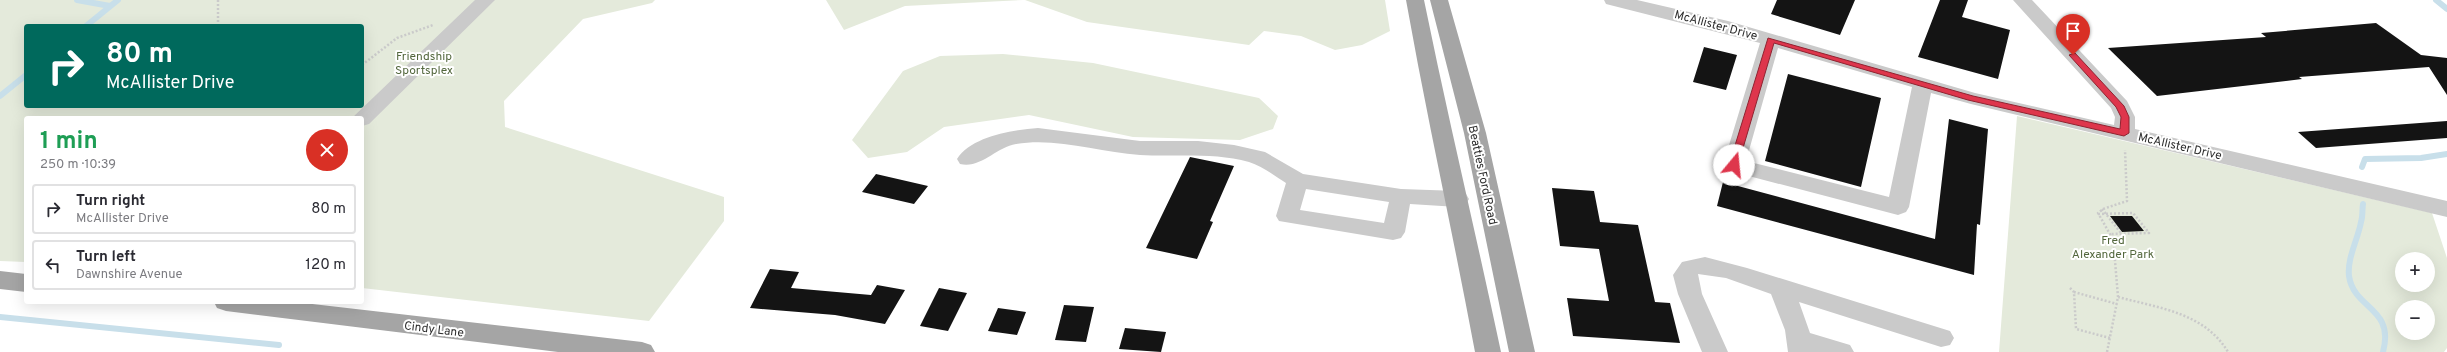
<!DOCTYPE html>
<meta charset="utf-8">
<style>
body{margin:0;font-family:Overpass,sans-serif;background:#f7f7f7;color:#2b2b33;height:100vh;display:flex;flex-direction:column;font-size:15px;white-space:nowrap}
*{box-sizing:border-box;margin:0}
p{font-size:13px;color:#7c7c81}
.icon{flex:none;width:22px;height:22px;fill:none;stroke:currentColor;stroke-width:2;stroke-linecap:round;stroke-linejoin:round}
.map{position:relative;flex:1;overflow:hidden}
.drawer{position:absolute;left:24px;top:116px;width:340px;height:188px;display:flex;flex-direction:column;background:#fff;border-radius:4px;box-shadow:0 4px 16px #0002}
.drawer>*{flex:none}
.hud{position:absolute;left:24px;top:24px;width:340px;height:84px;border-radius:4px;box-shadow:0 4px 16px #0002;background:#00695c;color:#fff;overflow:hidden}
.buttons{position:absolute;left:2395px;top:252px;display:grid;gap:8px}
.buttons a{display:grid;place-items:center;width:40px;height:40px;border-radius:50%;background:#fff;box-shadow:0 4px 16px #0002;font-size:20px}
.pin{position:absolute;display:grid;place-items:center;width:34px;height:34px;color:#fff;margin:-41px -17px;border-radius:50% 50% 50% 0;rotate:-45deg;box-shadow:0 0 4px #0007}
.pin .icon{rotate:45deg}
.me{position:absolute;width:44px;margin:-22px;rotate:17deg;stroke-linejoin:round;filter:drop-shadow(0 0 3px #0008)}
.turn{display:flex;align-items:center;gap:14px;height:84px;padding:0 16px;font-size:18px}
.turn .icon{width:52px;height:52px;stroke-width:2.5}
.turn b{display:block;font-size:28px;line-height:34px}
.round{display:grid;place-items:center;flex:none;width:42px;height:42px;border-radius:21px;background:#f7f7f7}
.head{display:flex;align-items:center;justify-content:space-between;height:68px;padding:0 16px}
h1{font-size:24px;font-weight:700;line-height:30px;color:#1e9e55}
ul{padding:0;list-style:none}
li{display:flex;align-items:center;gap:12px;height:50px;margin:0 8px 6px;padding:0 8px;border:2px solid #e1e1e2;border-radius:4px}
li div{flex:1}
li b{display:block;font-size:15px}
li em{font-style:normal}
.map>svg:first-child{display:block}
</style>
<div class="map">
<svg width="2447" height="352" viewBox="0 0 2447 352">
<rect width="100%" height="100%" fill="#fff"/>
<path fill="#e4eadb" fill-rule="evenodd" d="M0,0h655l-3,3 -69,16 -79,82 1,26 219,70v24l-75,100 -287,-33v-170h-336v144l-26,-1zM26,26h336v80h-336z
M826,0h197l-118,6 -61,24z
M1025,0h360l5,31 -28,14 -27,5 -34,-14 -37,-5 -15,14 -162,-23z
M1003,54l90,9 166,35 19,18 -5,13 -33,11 -107,-3 -104,-22 -85,12 -37,25 -39,6 -16,-18 51,-69 37,-15z
M2017,116l415,97 15,45v90l-3,4h-445zM2402,259h26v26h-26zM2402,307h26v26h-26z"/>
<g fill="none" stroke-linecap="round" stroke-linejoin="round">
<path stroke="#c8dfea" stroke-width="6" d="M77,0l33,6
M2436,0l11,9
M86,26l32,-26
M0,96l26,-21
M2362,167l3,-8 56,-1 26,-4
M2363,204c-1,6 0,12 -2,18 -3,17 -14,36 -12,54 5,34 46,31 34,76
M0,317l279,28"/>
</g>
<path fill="#141414" d="M1777,0h78l-15,35 -69,-21z
M1940,0h28l-6,17 48,13 -12,49 -80,-22z
M2376,23l45,32 26,3v37l-18,-28 -130,10 3,2 -145,17 -49,-48 158,-11 -5,-4z
M1704,47l33,8 -11,35 -33,-8z
M1788,74l93,24 -20,89 -96,-26z
M1949,119l39,10 -8,96 -3,-1 -3,51 -257,-69 6,-24 212,57z
M2447,121v17l-131,10 -18,-16z
M1190,157l44,9 -24,55 3,1 -16,37 -51,-11z
M876,174l52,12 -14,18 -52,-12z
M1552,188l42,3 6,31 38,3 17,77 15,1 10,40 -107,-7 -6,-38 42,3 -10,-52 -39,-3z
M2110,216h22l12,15 -22,1z
M770,269l29,3 -8,16 80,7 6,-10 28,5 -20,34 -50,-9 -85,-7z
M939,288l28,5 -19,38 -28,-5z
M1064,305l30,2 -8,35 -31,-2z
M998,308l28,4 -9,23 -29,-4z
M1125,328l41,4 -5,20 -42,-3z"/>
<g fill="none" stroke-linecap="round" stroke-linejoin="round">
<path stroke="#cacaca" stroke-width="2.5" stroke-dasharray="2 2" stroke-linecap="butt" d="M218,0v26
M362,65l35,-27 36,-13
M2102,209l19,24
M2098,214l35,-1 16,20 -39,1
M2070,288l4,4
M2118,297c41,11 87,16 110,55
M2110,338l-34,-9 -2,-37 43,12
M2107,352l11,-55 -4,-48 2,-4 -18,-32 5,-4 24,-8 -2,-51"/>
<path fill="#cacaca" fill-rule="evenodd" d="M475,0h20l-126,124 -7,2v-8h-10z
M1604,0h33l91,21 247,72 139,32 1,-8 -4,-9 -98,-108h19l95,101 8,16v12l312,72v16l-476,-113 -40,-11 -22,114 -3,5 -8,3 -172,-45 -3,-5 37,-122 -154,-39zM1778,48l134,39 -23,110 -143,-36z
M1038,128l102,13h58l36,4 31,7 38,22 98,15 57,2 8,3 3,5 -3,5 -8,3 -48,-3 -5,28 -4,6 -8,2 -114,-19 -3,-5 10,-33c-11,-7 -24,-17 -37,-21 -36,-10 -73,-5 -109,-7 -41,-3 -84,-18 -124,-11 -20,3 -35,25 -56,20l-3,-5c15,-23 56,-29 81,-31zM1306,189l83,13 -5,21 -84,-13z
M1705,257l42,11 203,63 4,7 -4,7 -9,2 -142,-45 11,31 40,12 4,7h-66l-3,-22 -14,-36 -45,-16 -28,-4 4,20 26,58h-26l-24,-58 -5,-19 9,-13z"/>
<path fill="#a5a5a5" fill-rule="evenodd" d="M1406,0h18c24,118 52,234 77,352h-26c-22,-118 -48,-234 -69,-352z
M1430,0h18l38,133 49,219h-26l-45,-219z
M0,271l26,3v18l-26,-3z
M214,302h81l347,40 9,3 4,7h-97l-332,-41 -9,-3z"/>
</g>
<path fill="#de364c" stroke="#902331" d="M1768,38l205,58 147,33 1,-12 -5,-10 -47,-52 6,-2 49,53 5,11v16l-5,3 -156,-36 -194,-57 -36,122 -7,2 -2,-2z"/>
<g text-anchor="middle" stroke-width="4" stroke-linejoin="round" paint-order="stroke">
<g font-size="12" fill="#2d2d2d" stroke="#fff">
<text transform="translate(1716 25) rotate(15)" y="4">McAllister Drive</text>
<text transform="translate(2180 146) rotate(13)" y="4">McAllister Drive</text>
<text transform="translate(1483 175) rotate(78)" y="4">Beatties Ford Road</text>
<text transform="translate(434 329) rotate(7)" y="4">Cindy Lane</text>
</g>
<g font-size="12" fill="#53673d" stroke="#fff">
<text x="424" y="60">Friendship<tspan x="424" dy="14">Sportsplex</tspan></text>
<text x="2113" y="244">Fred<tspan x="2113" dy="14">Alexander Park</tspan></text>
</g>
</g>
</svg>
<div class="buttons">
<a>+</a>
<a>−</a>
</div>
<div class="pin" style="left:2073px;top:55px;background:#d93025"><svg class="icon" aria-label="arrive" viewBox="0 0 24 24"><path d="M6 21V4h12l-3 4 3 4H6"/></svg></div>
<svg class="me" style="left:1734px;top:165px" viewBox="-20 -20 40 40"><circle r="19" fill="#fff"/><path d="M0-13L10 11 0 6-10 11z" fill="#de364c"/></svg>
<div class="hud">
<div class="turn"><svg class="icon" aria-label="right" viewBox="0 0 24 24"><path d="M7 20v-9h11M14 6l5 5-5 5"/></svg><div><b>80 m</b>McAllister Drive</div></div>
</div>
<section class="drawer">
<div class="head"><div><h1>1 min</h1><p>250 m · 10:39</p></div><a class="round" style="background:#d93025;color:#fff"><svg class="icon" aria-label="close" viewBox="0 0 24 24"><path d="M6 6l12 12M18 6L6 18"/></svg></a></div>
<ul>
<li><svg class="icon" aria-label="right" viewBox="0 0 24 24"><path d="M7 20v-9h11M14 6l5 5-5 5"/></svg><div><b>Turn right</b><p>McAllister Drive</p></div><em>80 m</em></li>
<li><svg class="icon" aria-label="left" viewBox="0 0 24 24"><path d="M17 20v-9H6M10 6l-5 5 5 5"/></svg><div><b>Turn left</b><p>Dawnshire Avenue</p></div><em>120 m</em></li>
</ul>
</section>
</div>
